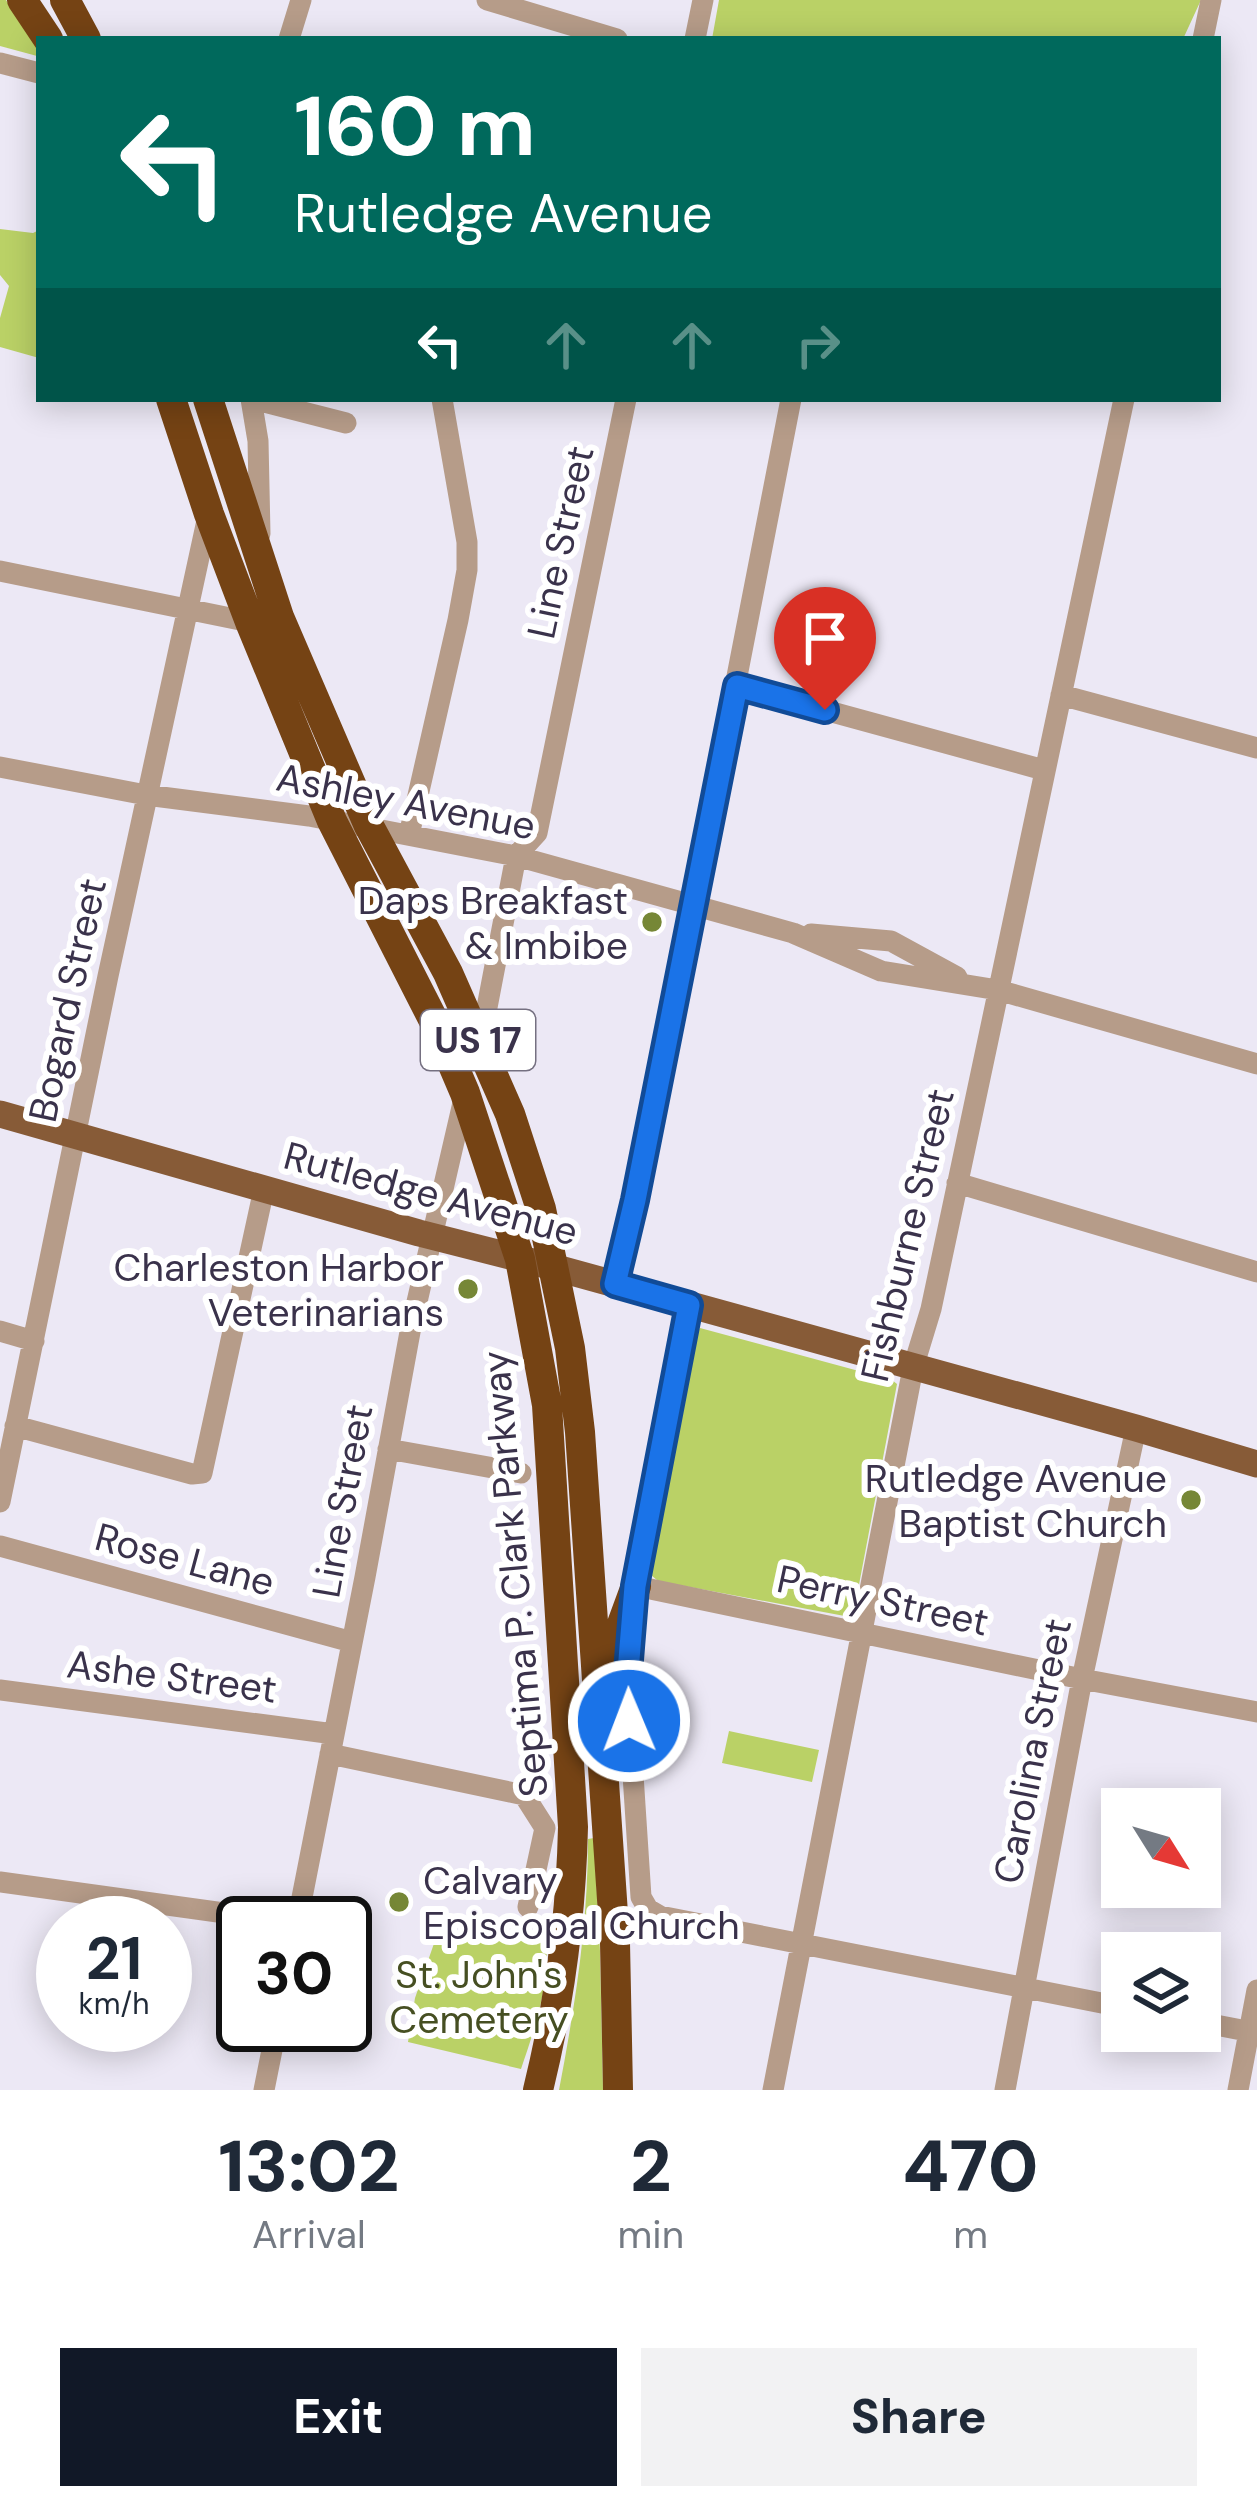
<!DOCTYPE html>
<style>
body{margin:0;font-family:"DM Sans",sans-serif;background:#f2f2f3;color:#1f2937;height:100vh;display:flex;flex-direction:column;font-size:45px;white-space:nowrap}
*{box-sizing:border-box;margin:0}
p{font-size:39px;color:#747a83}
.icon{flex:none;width:66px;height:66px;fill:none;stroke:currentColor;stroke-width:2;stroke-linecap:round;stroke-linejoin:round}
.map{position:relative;height:2090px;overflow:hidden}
.sheet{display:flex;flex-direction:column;background:#fff;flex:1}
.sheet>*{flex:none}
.hud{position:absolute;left:36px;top:36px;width:1185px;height:366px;border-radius:0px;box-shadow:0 6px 30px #0003;background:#00695c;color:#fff;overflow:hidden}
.needle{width:78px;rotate:127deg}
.controls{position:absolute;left:1101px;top:1788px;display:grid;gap:24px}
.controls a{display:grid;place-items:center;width:120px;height:120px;border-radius:0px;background:#fff;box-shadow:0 6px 30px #0003;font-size:60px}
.speed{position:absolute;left:36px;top:1896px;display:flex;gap:24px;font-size:60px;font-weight:700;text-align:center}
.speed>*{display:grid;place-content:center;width:156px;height:156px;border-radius:50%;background:#fff;box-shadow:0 6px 30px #0003;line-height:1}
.speed small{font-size:30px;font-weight:400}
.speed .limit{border:6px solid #111;border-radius:18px;background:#fff;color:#111}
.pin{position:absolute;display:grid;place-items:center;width:102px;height:102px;color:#fff;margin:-123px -51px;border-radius:50% 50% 50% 0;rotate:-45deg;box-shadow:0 0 12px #0007}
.pin .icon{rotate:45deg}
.me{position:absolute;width:132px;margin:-66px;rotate:359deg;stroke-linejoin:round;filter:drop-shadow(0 0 9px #0008)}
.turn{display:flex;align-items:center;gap:42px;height:252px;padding:0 60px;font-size:54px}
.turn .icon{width:156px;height:156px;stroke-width:2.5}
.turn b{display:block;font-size:84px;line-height:102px}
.lanes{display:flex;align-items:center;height:114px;padding:0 60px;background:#0003;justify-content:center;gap:60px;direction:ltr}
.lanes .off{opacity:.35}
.eta{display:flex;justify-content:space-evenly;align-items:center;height:204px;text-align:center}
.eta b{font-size:72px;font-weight:800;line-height:84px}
.action{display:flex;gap:24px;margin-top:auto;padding:24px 60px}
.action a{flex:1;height:138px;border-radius:0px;background:#111827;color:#fff;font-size:48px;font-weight:800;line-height:138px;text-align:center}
.action a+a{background:#f2f2f3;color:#1f2937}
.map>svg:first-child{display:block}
</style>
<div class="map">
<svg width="1257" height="2090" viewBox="0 0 1257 2090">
<rect width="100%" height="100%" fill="#ece8f5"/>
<path fill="#bad166" d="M0,0h6l33,51 -2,5 -37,-10z
M719,0h482l-18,39h-471z
M0,229l33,4 6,-3v128l-39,-11v-29l9,-32 -9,-11z
M700,1328l192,52 5,4 -43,227 -4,6 -192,-36 -7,-6 44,-240z
M729,1731l90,19 -7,32 -90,-19z
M594,1838l6,113 3,139h-44c16,-84 29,-165 29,-251z
M438,1932l108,11c4,41 -12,88 -25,126l-113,-27 7,-44z"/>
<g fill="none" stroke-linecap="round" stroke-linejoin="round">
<path stroke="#b69c89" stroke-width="21" d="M487,0l130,39
M289,39l12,-39
M695,39l8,-39
M1203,39l8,-39
M0,63l39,10
M251,399l7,42 2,93
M252,399l94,24
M0,571l250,51
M737,686l307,84
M1061,695l196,53
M0,767l146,28 163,21 207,40 277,77 88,38 117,19 259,74
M409,835l49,-215 9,-50v-28l-25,-143
M811,934l80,7 66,36
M480,1044l36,-188 21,-23 89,-434
M957,1183l300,89
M615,1284l20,-84 156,-801
M689,1305l-53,281 -9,97 14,214 7,12 12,7 462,91
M0,1331l34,10
M15,1426l177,48 10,-1 62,-284
M388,1449l133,24
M0,1502l108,-526 100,-460
M0,1546l352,96
M636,1586l446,93 175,33
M0,1690l334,44
M330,1754l194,41 21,33 -17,79
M0,1882l297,41 68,-346 45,-245 55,-238
M1200,2022l57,11
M264,2090l13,-65
M773,2090l140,-722 18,-59 193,-910
M1005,2090l77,-411 54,-251
M1238,2090l19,-100"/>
<path stroke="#875b37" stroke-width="27" d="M0,1114l419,119 134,34 583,161 121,36"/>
<path stroke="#754314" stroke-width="30" d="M22,0l26,39
M65,0l21,39
M171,399l38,115 41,108 82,199 104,204 29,68 55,166 27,146 26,422c-2,92 -13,174 -35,263
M208,399l71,218 90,209 79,147 62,141 31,95 29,139 10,84 35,511 3,147
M604,1673l32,-87"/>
</g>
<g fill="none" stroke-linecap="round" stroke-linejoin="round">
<g stroke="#114b97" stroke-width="30">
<path id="route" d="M629,1721l-2,-37 8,-98 54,-281 -74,-21 20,-84 102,-514 88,24"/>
</g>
<use href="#route" stroke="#1a73e8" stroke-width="21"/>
</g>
<g fill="#768736" stroke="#fff" stroke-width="4.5">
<circle cx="652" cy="922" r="12"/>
<circle cx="468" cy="1289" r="12"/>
<circle cx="1191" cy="1500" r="12"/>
<circle cx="399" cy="1902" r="12"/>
</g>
<g text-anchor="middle" stroke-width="12" stroke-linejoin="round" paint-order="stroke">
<rect fill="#fff" stroke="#757081" stroke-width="3" x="421" y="1010" width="114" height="60" rx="9"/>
<g font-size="36" font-weight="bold" fill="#3a324b">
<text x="478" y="1053">US 17</text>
</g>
<g font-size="39" fill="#3a324b" stroke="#fff">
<text transform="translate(560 542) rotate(-78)" y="14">Line Street</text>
<text transform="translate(406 801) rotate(11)" y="14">Ashley Avenue</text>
<text transform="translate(67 1000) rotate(-78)" y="14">Bogard Street</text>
<text transform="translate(431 1193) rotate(15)" y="14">Rutledge Avenue</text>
<text transform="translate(907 1235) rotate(-77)" y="14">Fishburne Street</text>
<text transform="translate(342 1501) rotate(-80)" y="14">Line Street</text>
<text transform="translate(185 1559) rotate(15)" y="14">Rose Lane</text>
<text transform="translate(514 1574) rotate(-95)" y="14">Septima P. Clark Parkway</text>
<text transform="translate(883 1600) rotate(12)" y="14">Perry Street</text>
<text transform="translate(172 1676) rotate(7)" y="14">Ashe Street</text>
<text transform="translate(1032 1751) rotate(-79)" y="14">Carolina Street</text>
</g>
<g font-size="39" fill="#3a324b" stroke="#fff" text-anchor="end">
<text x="628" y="914">Daps Breakfast<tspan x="628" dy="45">&amp; Imbibe</tspan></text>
<text x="444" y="1281">Charleston Harbor<tspan x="444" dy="45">Veterinarians</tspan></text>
<text x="1167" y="1492">Rutledge Avenue<tspan x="1167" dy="45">Baptist Church</tspan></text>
<text x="423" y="1894" text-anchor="start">Calvary<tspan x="423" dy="45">Episcopal Church</tspan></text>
</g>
<g font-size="39" fill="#464f22" stroke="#fff">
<text x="479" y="1988">St. John's<tspan x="479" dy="45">Cemetery</tspan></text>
</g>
</g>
</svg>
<div class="controls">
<a><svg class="needle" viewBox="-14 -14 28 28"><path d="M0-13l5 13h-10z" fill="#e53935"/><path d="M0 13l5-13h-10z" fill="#747a83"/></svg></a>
<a><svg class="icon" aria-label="layers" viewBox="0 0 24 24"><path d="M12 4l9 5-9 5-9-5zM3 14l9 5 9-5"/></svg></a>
</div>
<div class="speed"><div>21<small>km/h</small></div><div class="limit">30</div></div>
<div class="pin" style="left:825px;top:710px;background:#d93025"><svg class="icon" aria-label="arrive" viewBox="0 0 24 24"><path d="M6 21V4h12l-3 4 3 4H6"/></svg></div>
<svg class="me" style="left:629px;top:1721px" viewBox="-20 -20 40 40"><circle r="17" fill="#1a73e8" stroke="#fff" stroke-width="3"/><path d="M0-11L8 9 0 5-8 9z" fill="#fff"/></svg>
<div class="hud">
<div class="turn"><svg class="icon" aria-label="left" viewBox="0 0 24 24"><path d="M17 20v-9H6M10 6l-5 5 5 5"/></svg><div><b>160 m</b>Rutledge Avenue</div></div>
<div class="lanes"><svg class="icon" aria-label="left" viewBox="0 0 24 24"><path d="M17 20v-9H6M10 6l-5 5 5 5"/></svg><svg class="icon off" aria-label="ahead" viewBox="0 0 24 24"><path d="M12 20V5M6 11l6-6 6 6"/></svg><svg class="icon off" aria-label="ahead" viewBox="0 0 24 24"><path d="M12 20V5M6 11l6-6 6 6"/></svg><svg class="icon off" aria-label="right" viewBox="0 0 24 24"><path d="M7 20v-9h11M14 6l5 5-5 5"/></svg></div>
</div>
</div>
<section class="sheet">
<div class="eta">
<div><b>13:02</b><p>Arrival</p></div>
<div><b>2</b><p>min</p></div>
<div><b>470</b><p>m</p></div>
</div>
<div class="action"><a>Exit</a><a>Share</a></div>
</section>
